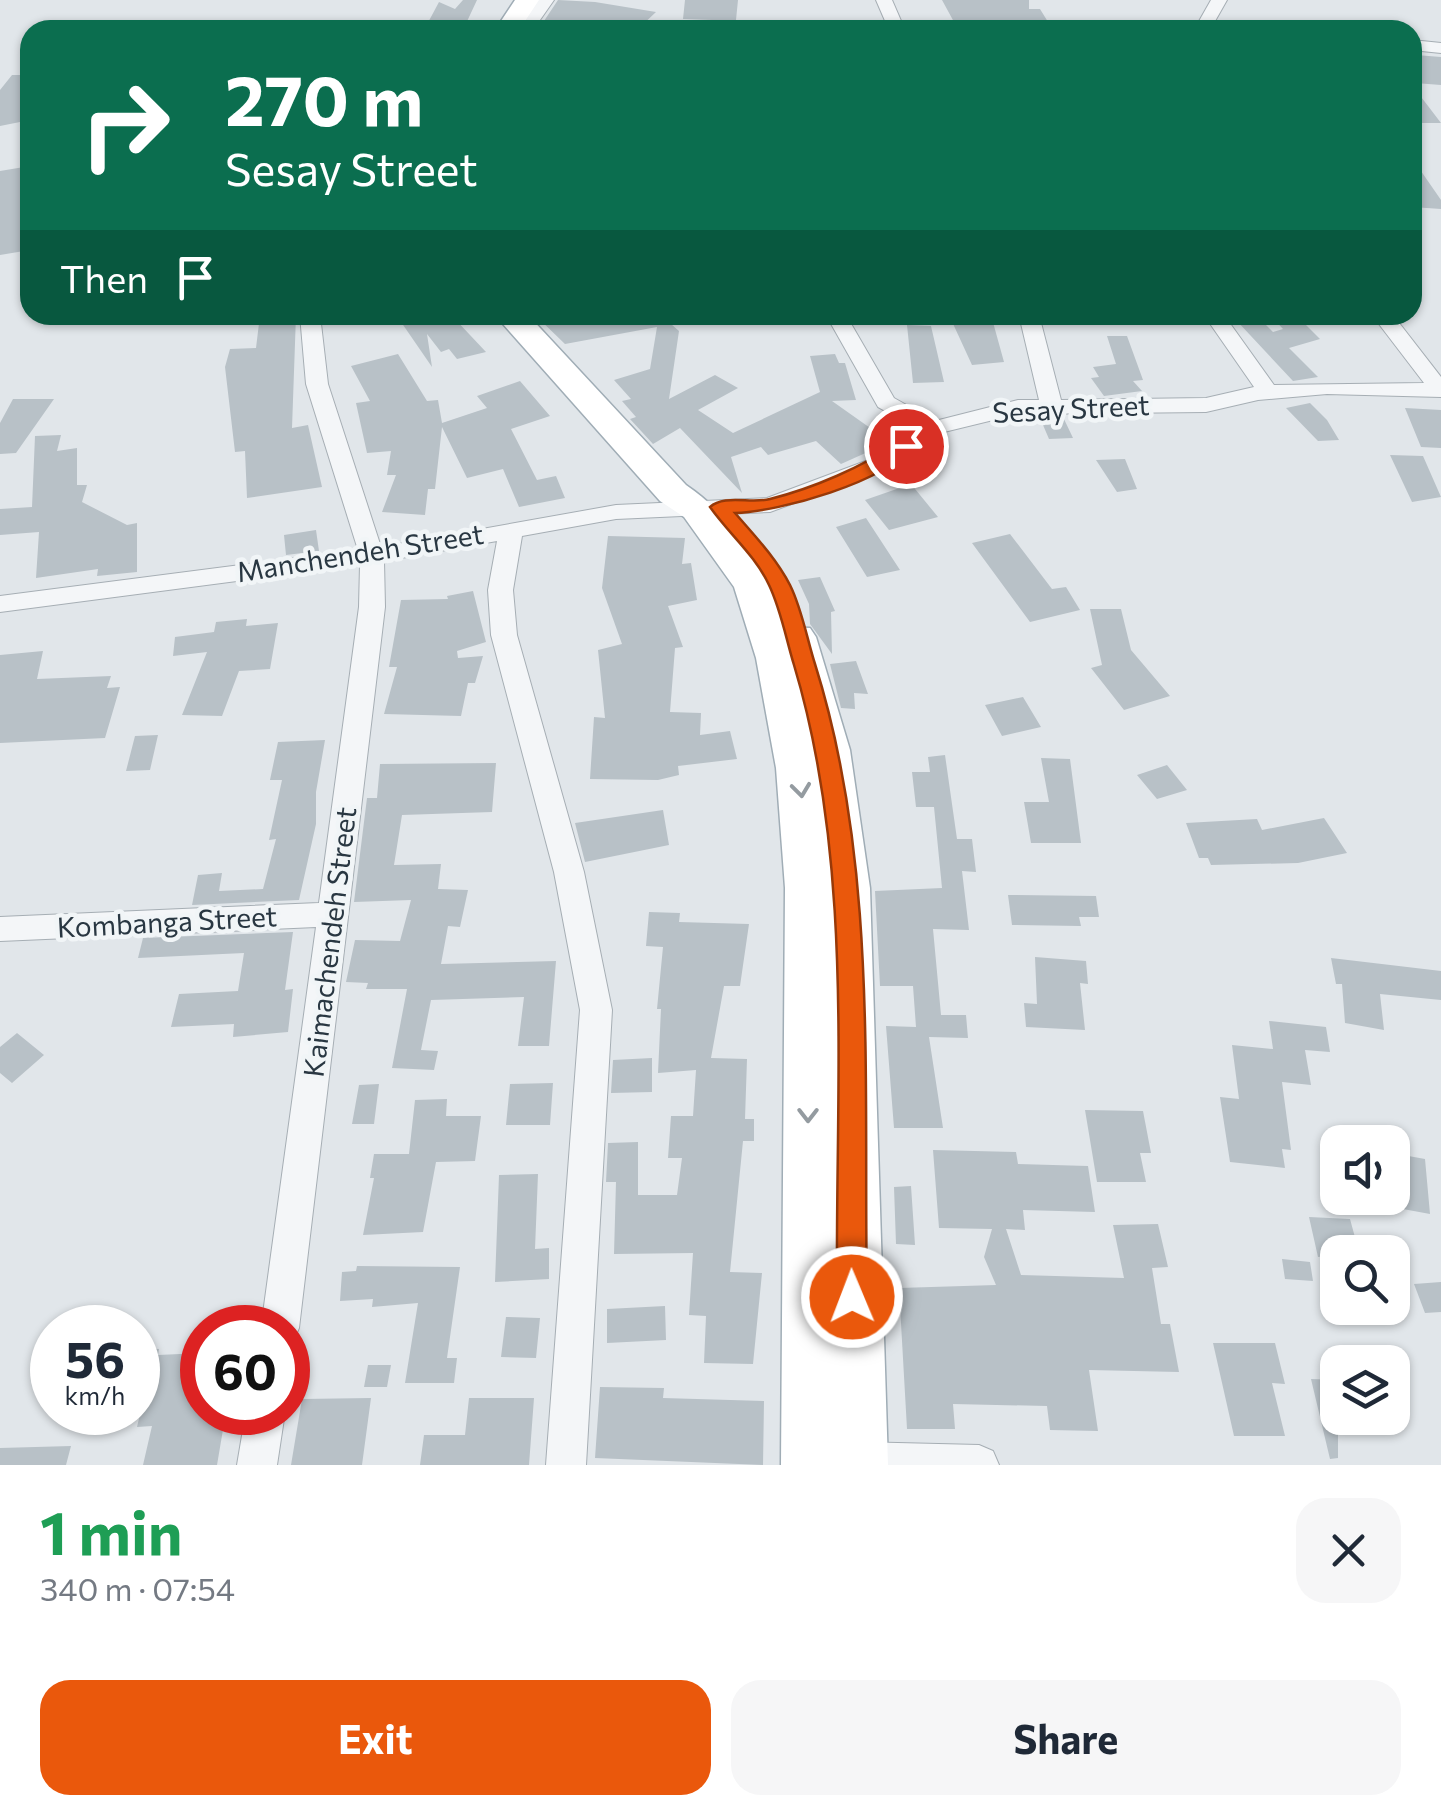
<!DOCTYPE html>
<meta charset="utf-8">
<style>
body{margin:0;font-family:Commissioner,sans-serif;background:#f6f6f7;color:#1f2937;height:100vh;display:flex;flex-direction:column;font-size:38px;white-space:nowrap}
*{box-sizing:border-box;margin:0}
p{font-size:32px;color:#747a83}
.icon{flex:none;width:55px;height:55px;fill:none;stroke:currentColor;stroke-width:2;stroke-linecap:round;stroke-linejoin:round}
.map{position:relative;height:1465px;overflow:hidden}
.drawer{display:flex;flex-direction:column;background:#fff;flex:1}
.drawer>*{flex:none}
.hud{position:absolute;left:20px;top:20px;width:1402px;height:305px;border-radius:30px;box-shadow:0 2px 8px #0004;background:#0b6e4f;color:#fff;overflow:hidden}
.tools{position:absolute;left:1320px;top:1125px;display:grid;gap:20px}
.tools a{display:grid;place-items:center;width:90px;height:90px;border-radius:20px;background:#fff;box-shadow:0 2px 8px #0004;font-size:50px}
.speed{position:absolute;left:30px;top:1305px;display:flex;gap:20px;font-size:50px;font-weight:700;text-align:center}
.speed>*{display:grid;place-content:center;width:130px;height:130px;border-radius:50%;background:#fff;box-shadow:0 2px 8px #0004;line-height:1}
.speed small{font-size:25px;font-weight:400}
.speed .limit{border:15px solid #d22;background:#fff;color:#111}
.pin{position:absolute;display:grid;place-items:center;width:85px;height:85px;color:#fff;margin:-42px;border:5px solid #fff;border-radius:50%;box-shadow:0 2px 10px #0007}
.me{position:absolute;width:110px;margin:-55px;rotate:359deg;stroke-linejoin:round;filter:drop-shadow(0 0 8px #0008)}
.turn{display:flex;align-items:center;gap:35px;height:210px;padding:0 40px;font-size:45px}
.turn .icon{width:130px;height:130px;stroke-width:2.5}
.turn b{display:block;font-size:70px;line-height:85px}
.then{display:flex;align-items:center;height:95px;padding:0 40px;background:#0003;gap:20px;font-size:38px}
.round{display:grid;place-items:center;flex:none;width:105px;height:105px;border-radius:30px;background:#f6f6f7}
.overview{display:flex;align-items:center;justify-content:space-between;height:170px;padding:0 40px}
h1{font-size:60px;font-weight:700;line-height:75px;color:#1e9e55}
.action{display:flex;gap:20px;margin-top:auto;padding:20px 40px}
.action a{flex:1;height:115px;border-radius:30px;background:#ea580c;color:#fff;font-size:40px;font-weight:700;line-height:115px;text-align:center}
.action a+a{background:#f6f6f7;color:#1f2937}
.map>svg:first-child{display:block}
</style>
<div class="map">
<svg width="1441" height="1465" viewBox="0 0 1441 1465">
<rect width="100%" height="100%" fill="#e1e6ea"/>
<path fill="#b8c1c7" d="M463,0h14l-14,30h-39l15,-28 16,7z
M558,0l37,2 61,10 -19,18h-99z
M685,0h53l-3,30h-25l2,-10 -29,-1z
M942,0h87v9h11l13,21h-57l-13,-2 -4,-7 -25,1z
M1416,55l25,2v28l-26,-2z
M12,75h18v45l-30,6v-36z
M1412,85l29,38h-29z
M1412,158l29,42v9l-29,-2z
M30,166v84l-30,5v-84z
M260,315h36l-4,113 16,-3 14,62 -75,11 -2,-47 -10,1 -10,-85 5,-18 26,-1z
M412,315l42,3 32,34 -29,7 -8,-10 -8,3 -14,-18 5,33 -33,-48z
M535,315h141l1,8 -6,1 8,7 -10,68 46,-24 23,13 -40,22 35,23 87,-41 -10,-36 25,-2 4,9h6l11,37 -24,1 58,41 -49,22 -25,-23 -48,14 -7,-8 -30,10 11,36 -62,-65 -27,16 -23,-25 6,-2 -14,-16 9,-2 -17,-19 36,-11 7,-42 -92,17z
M949,315h42l13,47 -32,3z
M1242,315h14l17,17 10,-3 -13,-14h26l24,24 -31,9 29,29 -25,4 -57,-61z
M907,325l24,1 13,56 -31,1z
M1107,336h20l16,44 -10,1 9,10 -38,5 -13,-18 8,-1 -6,-10 23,-3z
M398,354l29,47 11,-1 4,23 45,-15 -10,-12 43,-15 30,35 -39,13 26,51 19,-4 9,22 -46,9 -16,-38 -36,9 -25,-51 -7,62h-7l-3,26 -43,-3 14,-37h-9l4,-24 -24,2 -11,-50 14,-2 -19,-35z
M13,399h41l-38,54 -16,1v-31z
M1310,403l17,17 12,20 -21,1 -32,-33z
M1405,408l36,2v38l-20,-1z
M1063,417l10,21 -24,1 -9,-21z
M61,435l-4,16 20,-3v37h10l-5,17 45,23 10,-2v49l-40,4 1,-7 -62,9 3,-46 -39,3v-26l32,-2 3,-71z
M1390,455l33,1 18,41 -29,5z
M1125,459l12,30 -20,3 -21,-32z
M911,484l27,33 -49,13 -24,-30z
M866,518l34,52 -33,7 -31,-50z
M316,530l3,21 -33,4 -2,-20z
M1010,534l42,55 14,-2 14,23 -50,12 -58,-79z
M608,536l77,2 -3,26 9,-1 6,37 -29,6 15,41 -8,1 -5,64 31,1 -1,22 30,-4 7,28 -59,7 1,9 -21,5 -68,-1 4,-62 11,1 -7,-68 24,-6 -20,-56z
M820,577l15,34 -4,1 1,42 -22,-30 -1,-20 -11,-24z
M473,591l13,51 -29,9 1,7 25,-2 -8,27h-7l-7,33 -77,-2 13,-47h-8l12,-67 47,-1 -1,-3z
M1090,609h31l10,41 39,46 -46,14 -33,-42 11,-3z
M247,619l-1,7 32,-3 -8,46 -31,2 -17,45 -40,-1 25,-63 -34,4 2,-19 39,-5 2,-10z
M43,651l-6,28 74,-3 -4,12 13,-1 -15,51 -105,5v-88z
M856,661l12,33 -14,-1 1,16 -14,-1 -11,-44z
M1023,697l18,30 -39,9 -17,-31z
M158,735l-8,35 -24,1 9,-35z
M325,740l-9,52v32l-17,76 -107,5 6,-30 24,-2 -3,18 44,-2 13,-50 -7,1 13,-60h-12l8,-38z
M945,755l12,84h15l4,33 -14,-1 7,59 -36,-1 8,86h25l2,23 -39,-1 14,91h-49l-8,-102 30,1 -3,-41h-33l-5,-95 67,-3 -8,-81h-18l-4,-35h18l-2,-15z
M1041,758l29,1 11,84h-50l-7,-41h25z
M496,763l-4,49 -90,3 -8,50 47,-1 -3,25 30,1 -8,37 -12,-1 -7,38 115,-3 -7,85h-31l6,-49 -93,3 -10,50 17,1 -4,19 -42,-2 15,-79h-41l2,-6 -22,-1 9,-42 45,1 11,-41 -57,2 13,-104h10l3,-34z
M1167,765l20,25 -30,9 -20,-24z
M663,810l6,35 -84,17 -10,-39z
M1324,818l23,35 -49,10 -87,2 -3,-7h-9l-13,-35 71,-4 5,11z
M1008,895l88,1 3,21h-20l2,9 -69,-1z
M649,912l31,1 -1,9 70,2 -9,62h-16l-13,72 36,1 -2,60h9v22h-11l-13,131 32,1 -9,91 -49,-1 2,-47 -17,-1 4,-62 -79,1 2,-72h-10l2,-39 30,-1v53h39l5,-37h-14l3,-42h22l3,-46 -38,3 3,-64h-4l6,-62 -17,-1z
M293,932l-8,58 8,-1 -5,43 -55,5 1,-13 -63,3 8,-33 59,-3 6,-38 -106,5 5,-20z
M1035,957l51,4 2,23 -8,-1 5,47 -59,-3 -2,-24 13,1z
M1331,958l110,13v29l-61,-6 4,36 -39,-7 -3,-39h-6z
M1269,1021l57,6 4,25 -25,-2 6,35 -29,-3 9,68 -9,-1 3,19 -55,-6 -10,-65 19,2 -7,-54 41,4z
M17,1033l27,22 -32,28 -12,-10v-26z
M652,1058v34l-41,1 2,-33z
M553,1083l-3,42h-44l4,-41z
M379,1084l-5,40h-22l7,-39z
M447,1099l-1,17h35l-6,45 -39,1 -13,70 -60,3 11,-57h-4l4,-24h35l6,-54z
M1085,1110l58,1 8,42h-11l6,29h-49z
M933,1150l83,2 2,12 70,2 7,46 -72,-2 2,20 -19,-1 15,46 103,3 -11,-53 45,-1 10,43 -16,1 9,56h9l9,48 -90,-2 9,61 -48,-1 -3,-24 -94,-2 2,25h-48l-8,-141 97,-3 -12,-28 8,-28 -53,-1z
M1392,1153l33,6 5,55 -38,-7z
M538,1174l-3,75 14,-1v31l-54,3 4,-107z
M911,1186l4,59 -19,-1 -2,-57z
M1309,1217l41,2 9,33 -41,5z
M1282,1259l28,3 3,19 -28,-2z
M357,1266l103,1 -13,91h10l-3,25h-49l13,-80 -46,4 1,-8 -33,2 2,-29 14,-1z
M1441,1282v30l-16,1 -11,-29z
M665,1306l1,34 -59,3v-34z
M506,1317l34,1 -4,40 -35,-1z
M1213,1343h62l10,41 -13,-1 13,53h-51z
M138,1348l21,1 -1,6 44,-2v59h24l-9,53h-74l9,-39 -15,1 5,-21 -4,-1z
M368,1365h23l-4,22h-23z
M1311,1379l27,1v78l-8,1z
M600,1387l64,1 -1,10 101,3 -1,64 -168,-7z
M371,1398l-9,67h-71l11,-66z
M469,1398h65l-5,67h-109l4,-30h41z
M71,1446l-5,19h-66v-17z"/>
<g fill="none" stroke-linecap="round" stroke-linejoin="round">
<g stroke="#a6aeb4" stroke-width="2">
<path id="minor" d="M538,0h16l-21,30h-16z
M876,0h16l13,30h-16z
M1211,0h16l-17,30h-16z
M1412,40l29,3v10l-29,-3z
M300,315h20l8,69 53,163 235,-42 151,-7 104,-39 45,-31 -38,-21 -52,-92h20l48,83 41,23 83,-21h21l-20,-85h20l22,85 145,-2 48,-11 -50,-72h20l50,70 150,-2 -52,-68h21l48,62v20l-114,-3 -69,6 -52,12 -188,2 -78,19 -53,36 -117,43 -154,7 -94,17 -9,54 4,45 67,237 28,138 -26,455h-40l34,-455 -26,-138 -63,-237 -3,-45 9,-49 -113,20 1,46 -86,721 -6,13 -5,2v-15h-27l55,-401 -316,14v-24l319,-14 40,-296 1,-42 -360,47v-16l358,-46 -52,-166z
M246,1412h39l-8,53h-40z
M857,1442l122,3 14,6 6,14h-161l5,-17z"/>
</g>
<g stroke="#a0adb6" stroke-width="3">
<path id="primary" d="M515,0h24l-20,30h-24z
M495,315h33l158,170c48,32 82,88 100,142l24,1 6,9 34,113 20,138 18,577h-107l4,-577 -9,-120 -20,-110 -22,-71 -50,-70 -24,-16z"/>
</g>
<use href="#minor" fill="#f4f6f8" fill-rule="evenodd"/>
<use href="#primary" fill="#fff" fill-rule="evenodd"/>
</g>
<defs><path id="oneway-chevron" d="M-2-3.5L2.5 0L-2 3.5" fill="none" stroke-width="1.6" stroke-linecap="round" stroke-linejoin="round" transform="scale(2.5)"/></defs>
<g stroke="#949ba0">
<use href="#oneway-chevron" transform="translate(801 790) rotate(83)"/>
<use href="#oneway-chevron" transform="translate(808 1115) rotate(90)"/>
</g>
<path fill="#ea580c" stroke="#983908" stroke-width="2.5" d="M899,442l16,4c-34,37 -132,65 -180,67 20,23 41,45 55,72 12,24 17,54 25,79 64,203 48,423 52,633l-4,10 -11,5 -11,-5 -4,-10c-2,-210 18,-429 -43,-632 -8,-26 -13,-55 -25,-80 -14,-30 -40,-51 -59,-78 14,-13 41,-3 60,-8 44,-11 92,-32 129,-57z"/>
<g text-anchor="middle" stroke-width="9" stroke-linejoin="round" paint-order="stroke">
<g font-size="28" fill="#293742" stroke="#f1f5f7">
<text transform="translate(1071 409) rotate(-3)" y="10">Sesay Street</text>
<text transform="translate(360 553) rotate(-9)" y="10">Manchendeh Street</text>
<text transform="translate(167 922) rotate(-3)" y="10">Kombanga Street</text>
<text transform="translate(330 942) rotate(-83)" y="10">Kaimachendeh Street</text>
</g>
</g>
</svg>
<div class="tools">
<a><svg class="icon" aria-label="sound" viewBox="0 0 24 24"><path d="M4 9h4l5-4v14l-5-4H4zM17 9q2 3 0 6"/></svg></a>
<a><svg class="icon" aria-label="search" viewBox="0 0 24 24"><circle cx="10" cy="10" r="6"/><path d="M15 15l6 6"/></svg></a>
<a><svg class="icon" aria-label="layers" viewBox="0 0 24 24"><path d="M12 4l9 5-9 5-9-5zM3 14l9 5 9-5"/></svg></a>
</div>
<div class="speed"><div>56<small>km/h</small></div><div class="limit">60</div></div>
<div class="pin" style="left:906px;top:446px;background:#d93025"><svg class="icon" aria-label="arrive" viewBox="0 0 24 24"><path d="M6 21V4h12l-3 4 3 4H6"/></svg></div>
<svg class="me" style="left:852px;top:1297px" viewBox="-20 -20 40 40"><circle r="17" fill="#ea580c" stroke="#fff" stroke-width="3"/><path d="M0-11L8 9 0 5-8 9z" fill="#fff"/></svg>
<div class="hud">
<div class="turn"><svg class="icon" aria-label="right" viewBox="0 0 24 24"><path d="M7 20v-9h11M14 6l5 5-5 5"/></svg><div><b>270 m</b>Sesay Street</div></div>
<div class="then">Then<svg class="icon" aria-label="arrive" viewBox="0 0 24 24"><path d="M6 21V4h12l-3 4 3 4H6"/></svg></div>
</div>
</div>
<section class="drawer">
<div class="overview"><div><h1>1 min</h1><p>340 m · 07:54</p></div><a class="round"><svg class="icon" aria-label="close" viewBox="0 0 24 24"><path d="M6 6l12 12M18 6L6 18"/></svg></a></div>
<div class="action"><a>Exit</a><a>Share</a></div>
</section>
